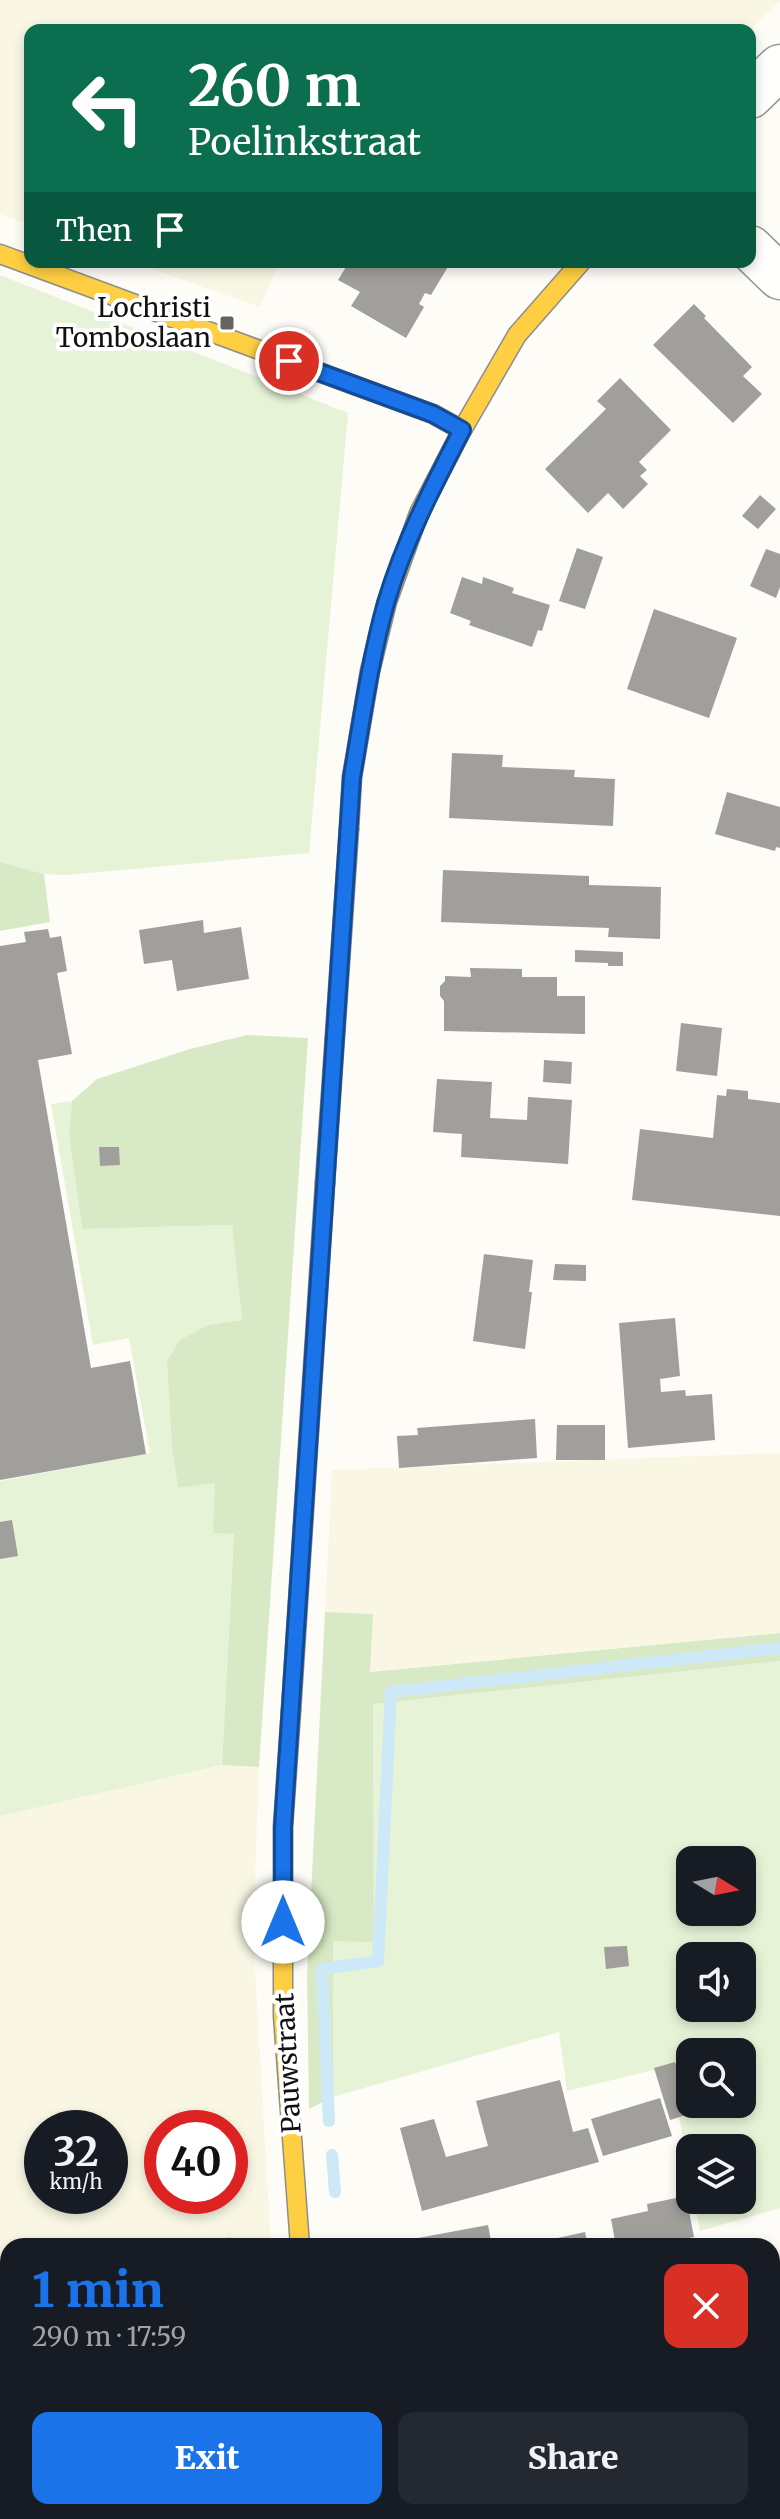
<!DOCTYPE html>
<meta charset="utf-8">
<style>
body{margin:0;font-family:Merriweather,serif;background:#242831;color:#f1f3f6;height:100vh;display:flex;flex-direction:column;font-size:30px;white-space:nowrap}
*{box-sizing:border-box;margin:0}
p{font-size:26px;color:#9ea1a6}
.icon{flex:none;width:44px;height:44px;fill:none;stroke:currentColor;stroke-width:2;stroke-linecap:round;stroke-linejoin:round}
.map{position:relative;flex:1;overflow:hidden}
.side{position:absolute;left:0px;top:2238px;width:780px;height:282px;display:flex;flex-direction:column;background:#171b24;border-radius:24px 24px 0 0;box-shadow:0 4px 12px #0003}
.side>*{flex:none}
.guide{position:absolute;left:24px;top:24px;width:732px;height:244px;border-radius:16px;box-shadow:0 4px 12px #0003;background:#0b6e4f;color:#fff;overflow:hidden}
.needle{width:52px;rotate:100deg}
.buttons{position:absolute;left:676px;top:1846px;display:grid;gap:16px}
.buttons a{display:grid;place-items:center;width:80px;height:80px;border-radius:16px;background:#171b24;box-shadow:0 4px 12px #0003;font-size:40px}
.speed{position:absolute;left:24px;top:2110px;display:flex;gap:16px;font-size:40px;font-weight:700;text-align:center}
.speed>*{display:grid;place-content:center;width:104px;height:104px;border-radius:50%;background:#171b24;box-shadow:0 4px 12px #0003;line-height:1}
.speed small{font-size:20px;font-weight:400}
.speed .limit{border:12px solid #d22;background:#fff;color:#111}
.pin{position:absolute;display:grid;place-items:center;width:68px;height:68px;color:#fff;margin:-34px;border:4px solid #fff;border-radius:50%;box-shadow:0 2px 8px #0007}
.me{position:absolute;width:88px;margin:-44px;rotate:0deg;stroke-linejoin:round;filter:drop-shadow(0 0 6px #0008)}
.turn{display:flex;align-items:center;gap:28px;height:168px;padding:0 32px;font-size:36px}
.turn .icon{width:104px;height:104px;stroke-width:2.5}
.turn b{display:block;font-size:56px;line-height:68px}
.then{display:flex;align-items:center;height:76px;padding:0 32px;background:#0003;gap:16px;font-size:30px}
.round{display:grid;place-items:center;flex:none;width:84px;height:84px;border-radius:16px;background:#242831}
.summary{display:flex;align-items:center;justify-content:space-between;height:136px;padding:0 32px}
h1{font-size:48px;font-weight:800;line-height:60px;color:#1a73e8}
.button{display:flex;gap:16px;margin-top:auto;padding:16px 32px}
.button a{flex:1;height:92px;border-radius:16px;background:#1a73e8;color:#fff;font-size:32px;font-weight:800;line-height:92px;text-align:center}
.button a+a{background:#242831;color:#f1f3f6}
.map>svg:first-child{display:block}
</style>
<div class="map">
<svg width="780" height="2519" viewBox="0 0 780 2519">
<rect width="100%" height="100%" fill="#fdfcf7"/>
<path fill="#f9f7e4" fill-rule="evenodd" d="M0,0h780v1l-30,29h-720v195l-30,-11z
M133,262h147l-20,45z
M780,1453v180l-411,39 -44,-60 7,-142z
M222,1765l37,2 -6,167 18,312h-263v235l-8,3v-668zM42,2128h68v68h-68zM162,2128h68v68h-68z"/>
<path fill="#e7f3d7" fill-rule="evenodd" d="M0,275l348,138 -39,440 -242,22 -23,-1 -44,-12z
M72,1101l-3,34 13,94 150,-4 10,95 -34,5 -41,36 5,88 6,39 37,-5 19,50 -12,232 -222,51v-335l150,-28 -21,-115 -36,7 -42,-241z
M780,1661v547l-80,23 -6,-31h48v-52h-52v28l-20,-110 -103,25 -8,-59 -226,65v-156h41l-1,-237zM690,1860h52v52h-52zM690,1956h52v52h-52zM690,2052h52v52h-52z
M8,2481v31h279v7h-287v-35z"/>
<path fill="#d8eac5" d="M0,862l44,12 6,48 -50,9z
M247,1035l61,3 -49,729 -37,-2 12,-231 -21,-1 2,-50 -37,5 -6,-39 -5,-88 13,-21 28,-15 34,-5 -10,-95 -150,4 -13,-94 3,-34 25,-22 93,-30z
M325,1612l48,2 -3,58 410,-39v28l-407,43 1,238 -41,-1v156l-24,12 -2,-134z"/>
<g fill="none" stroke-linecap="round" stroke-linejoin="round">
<path stroke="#cde8f7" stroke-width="12" d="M329,2121l-7,-152 56,-8 13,-269 389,-44
M332,2155l3,37
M229,2246v-3
M0,2497l8,-2"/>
</g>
<path fill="#a19f9c" d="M349,262h96l4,3 -18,30 -6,-2 -6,11 5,3 -18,31 -55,-32 9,-14 -22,-12z
M694,304l12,12 -2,2 48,49 -9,9 19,18 -29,29 -80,-78z
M620,378l51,52 -32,32 8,8 -7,6 8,8 -25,25 -15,-16 -20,20 -43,-44 61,-60 -9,-8z
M760,495l16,14 -18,20 -16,-13z
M577,548l26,9 -18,52 -26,-8z
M766,549l14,5v33l-4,11 -26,-12z
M462,577l20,7 1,-7 31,11 -2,5 38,12 -8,26 -4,-1 -6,17 -63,-22 2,-4 -21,-8z
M654,609l83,29 -28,80 -82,-29z
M452,753l51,2 -1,12 73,3 -1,7 41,2 -2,47 -164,-8z
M727,792l53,15v41l-4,-1 -1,4 -60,-17z
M443,870l146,6v9l72,2 -1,52 -52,-2 1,-9 -168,-6z
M203,920l1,13 37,-6 8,52 -72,12 -5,-31 -28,4 -5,-34z
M48,929l2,9 11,-2 6,35 -10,2 15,81 -34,6 53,308 39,-7 16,93 -146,26v-534l26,-4 -2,-10z
M575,950l48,2v14h-15v-3l-33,-1z
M470,968l52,1v8h35v19h28v38l-141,-3v-30l-4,-5v-10l5,-5v-5l26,1z
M681,1023l41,5 -5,48 -41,-5z
M544,1060l28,2 -1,22 -28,-2z
M437,1079l55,3 -2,36 37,2 1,-23 44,3 -4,64 -107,-7 1,-23 -29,-2z
M727,1089l21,2v8l32,4v113l-148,-16 8,-71 73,9 4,-43 9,1z
M99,1147h20l1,18 -20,1z
M484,1254l49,6 -4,32h3l-7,57 -52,-8z
M555,1264l31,1v16l-33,-1z
M675,1318l5,58 -20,3 1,13 24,-2 1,6 26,-2 3,46 -87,8 -9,-125z
M535,1419l2,39 -138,10 -2,-32 21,-1 -1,-7z
M557,1425h48v35h-49z
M12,1520l6,36 -18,3v-37z
M627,1946l2,20 -23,3 -2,-22z
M675,2062l17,51 -22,7 -16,-52z
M560,2080l13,52 15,-4 11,34 -177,49 -22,-83 34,-9 12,38 42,-11 -12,-45z
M660,2098l12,38 -69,20 -12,-37z
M686,2196l8,41 -21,4 1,5h-58l-5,-27 37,-8 -1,-7z
M488,2225l4,21h-72l-2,-8z
M585,2232l3,14h-53v-3z
M780,2300v55l-8,1v-55z
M780,2397v24l-8,1v-24z
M442,2512h67l1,7h-67z"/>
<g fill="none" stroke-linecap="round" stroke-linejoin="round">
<g stroke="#979795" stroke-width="47">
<path id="street" d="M750,96l30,-29
M750,248l30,29
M321,2512v7"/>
</g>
<g stroke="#8e8d8b" stroke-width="21">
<path id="fast" d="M354,385l79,29 29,16
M291,1711l34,-528"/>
</g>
<g stroke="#8e8d8b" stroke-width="21">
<path id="slow" d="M0,254l354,131
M349,829l3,-52 18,-106 17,-69 32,-89 43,-83 55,-95 64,-73
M291,1711l-8,116v189l17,230"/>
</g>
<g stroke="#8e8d8b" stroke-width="21">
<path id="jam" d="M325,1183l24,-354"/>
</g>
<path stroke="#b9b9b8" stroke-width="5" stroke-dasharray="8 4" stroke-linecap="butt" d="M124,2519l25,-7"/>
<use href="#street" stroke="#fffffe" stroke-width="44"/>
<use href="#fast" stroke="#16e098" stroke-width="18"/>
<use href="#slow" stroke="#ffcf43" stroke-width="18"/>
<use href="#jam" stroke="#f24e42" stroke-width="18"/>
</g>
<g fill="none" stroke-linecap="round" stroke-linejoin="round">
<g stroke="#114b97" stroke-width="20">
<path id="route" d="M283,1922v-95l69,-1050c10,-58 18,-117 34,-174 18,-61 47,-117 76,-173l-29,-16 -144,-53"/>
</g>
<use href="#route" stroke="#1a73e8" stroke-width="14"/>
</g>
<rect fill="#646362" stroke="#fff" stroke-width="3" x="219" y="315" width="16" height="16" rx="4"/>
<g text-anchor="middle" stroke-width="8" stroke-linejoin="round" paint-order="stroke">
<g font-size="26" fill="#111" stroke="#fff" text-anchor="end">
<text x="211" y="317">Lochristi<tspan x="211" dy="30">Tomboslaan</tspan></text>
</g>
<g font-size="26" fill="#111" stroke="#fff">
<text transform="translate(288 2063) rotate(-93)" y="9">Pauwstraat</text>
</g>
</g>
</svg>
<div class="buttons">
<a><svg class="needle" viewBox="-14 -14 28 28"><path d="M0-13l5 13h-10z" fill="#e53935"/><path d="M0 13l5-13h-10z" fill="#9ea1a6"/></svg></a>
<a><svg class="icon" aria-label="sound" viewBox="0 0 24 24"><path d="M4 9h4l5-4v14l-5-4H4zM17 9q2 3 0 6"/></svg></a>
<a><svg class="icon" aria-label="search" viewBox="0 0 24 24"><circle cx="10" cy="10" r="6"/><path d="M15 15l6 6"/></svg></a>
<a><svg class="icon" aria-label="layers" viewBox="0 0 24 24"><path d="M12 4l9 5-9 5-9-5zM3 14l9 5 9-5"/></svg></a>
</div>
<div class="speed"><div>32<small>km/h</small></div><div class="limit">40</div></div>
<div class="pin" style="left:289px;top:361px;background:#d93025"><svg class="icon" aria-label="arrive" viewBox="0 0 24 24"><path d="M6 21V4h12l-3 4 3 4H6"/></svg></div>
<svg class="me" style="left:283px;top:1922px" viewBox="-20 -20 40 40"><circle r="19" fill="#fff"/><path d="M0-13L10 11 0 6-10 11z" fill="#1a73e8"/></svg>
<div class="guide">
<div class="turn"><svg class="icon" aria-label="left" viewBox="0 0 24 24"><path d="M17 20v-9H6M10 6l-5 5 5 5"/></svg><div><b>260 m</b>Poelinkstraat</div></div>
<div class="then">Then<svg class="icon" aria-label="arrive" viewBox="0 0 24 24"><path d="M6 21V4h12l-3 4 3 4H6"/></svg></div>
</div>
<section class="side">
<div class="summary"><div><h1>1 min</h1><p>290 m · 17:59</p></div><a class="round" style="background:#d93025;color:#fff"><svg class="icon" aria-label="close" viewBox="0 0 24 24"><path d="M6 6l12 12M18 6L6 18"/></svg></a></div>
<div class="button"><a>Exit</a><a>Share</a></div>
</section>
</div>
